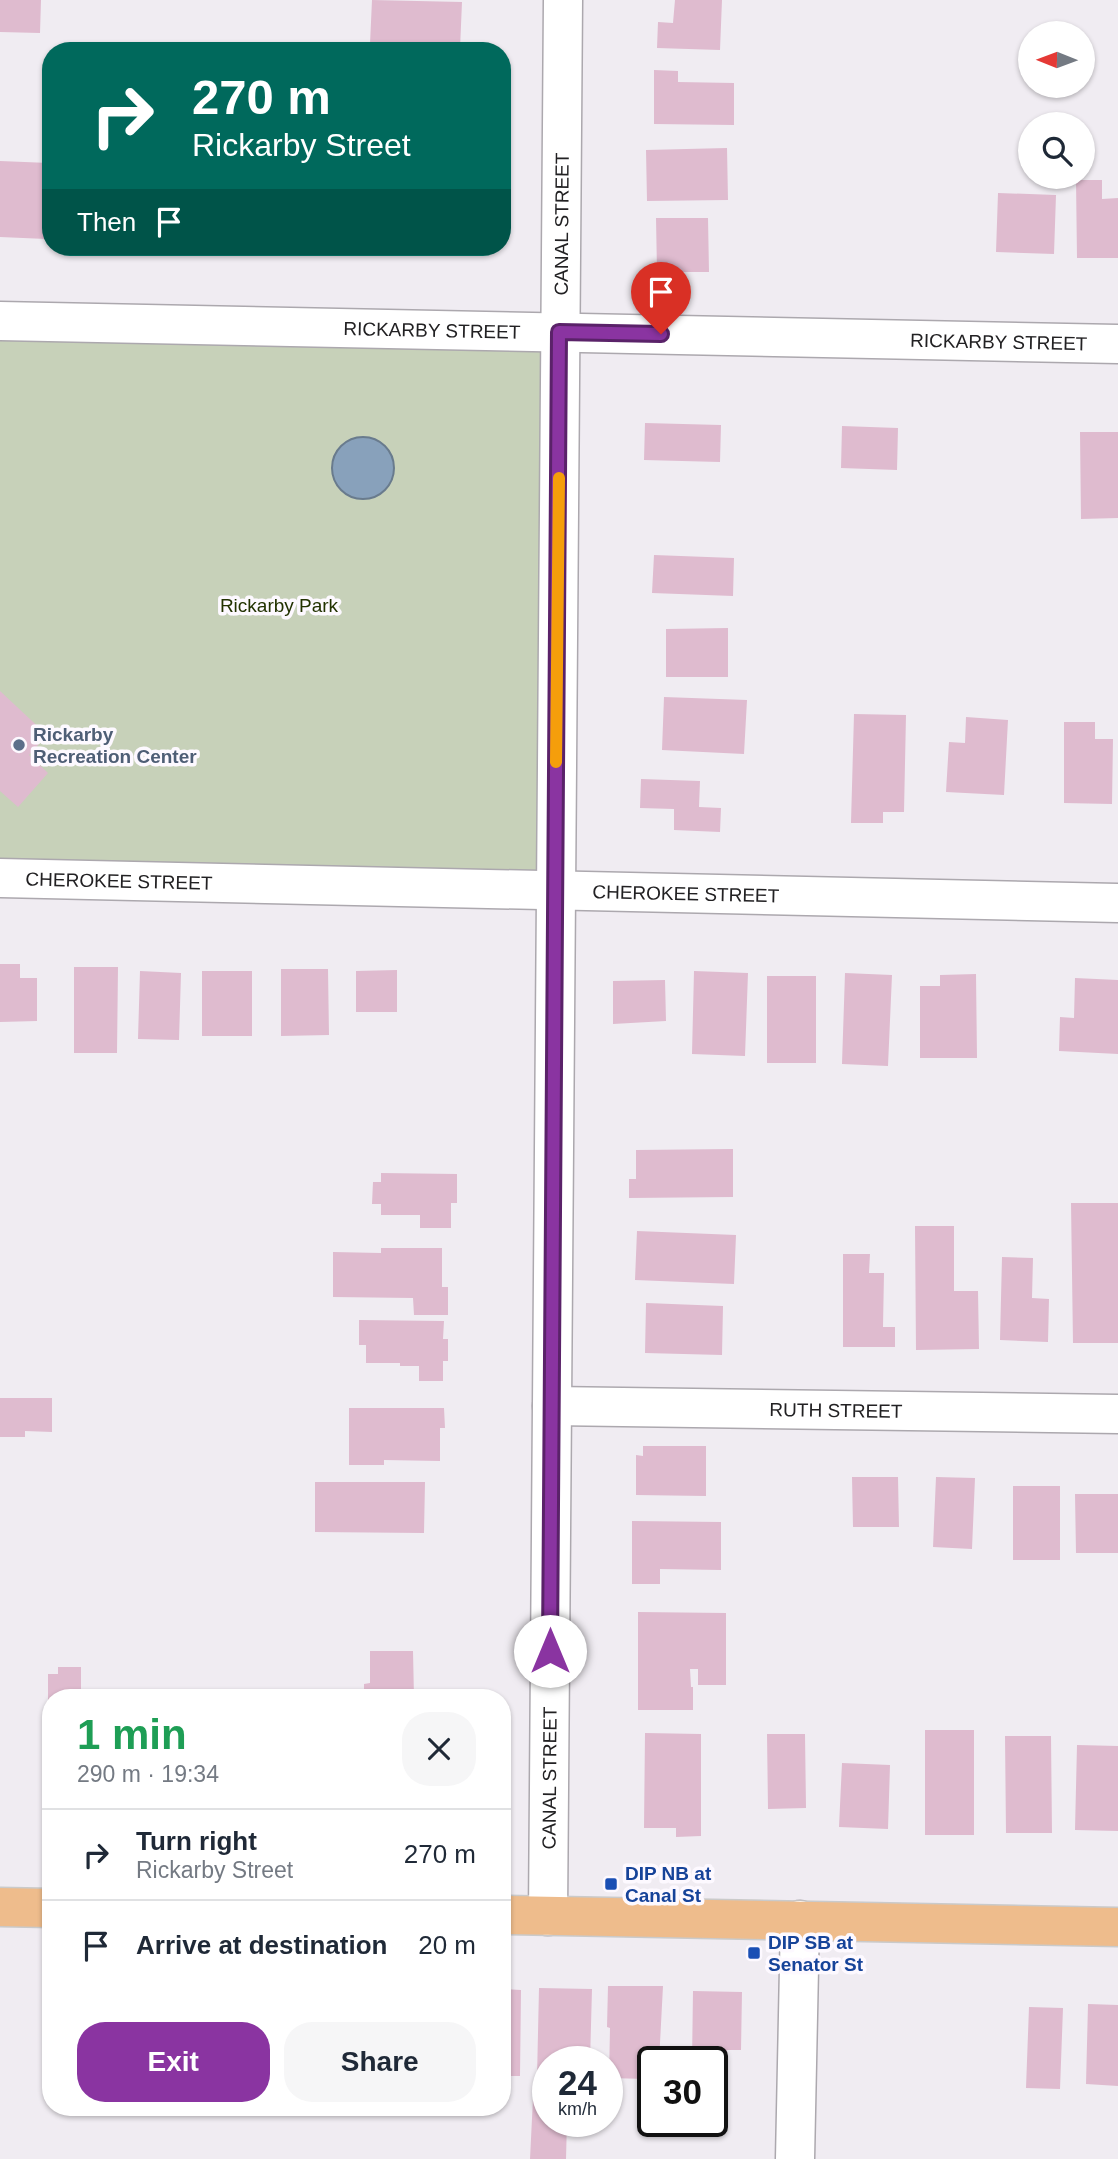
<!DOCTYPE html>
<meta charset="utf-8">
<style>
body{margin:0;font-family:Helvetica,sans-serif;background:#f6f6f7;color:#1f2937;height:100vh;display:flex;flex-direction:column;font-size:26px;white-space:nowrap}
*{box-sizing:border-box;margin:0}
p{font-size:23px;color:#747a83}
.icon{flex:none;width:38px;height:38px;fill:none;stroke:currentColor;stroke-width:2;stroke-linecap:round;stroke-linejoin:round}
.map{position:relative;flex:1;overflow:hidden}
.drawer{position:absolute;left:42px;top:1689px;width:469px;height:427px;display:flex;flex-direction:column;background:#fff;border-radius:28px;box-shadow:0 2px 5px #0004}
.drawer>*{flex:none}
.hud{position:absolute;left:42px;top:42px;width:469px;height:214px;border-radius:28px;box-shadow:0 2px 5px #0004;background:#00695c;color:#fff;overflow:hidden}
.needle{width:46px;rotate:271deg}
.buttons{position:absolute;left:1018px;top:21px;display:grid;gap:14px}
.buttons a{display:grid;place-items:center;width:77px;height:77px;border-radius:50%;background:#fff;box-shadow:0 2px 5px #0004;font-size:35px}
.speed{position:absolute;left:532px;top:2046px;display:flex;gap:14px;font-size:35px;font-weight:700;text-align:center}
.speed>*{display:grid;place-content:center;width:91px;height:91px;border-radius:50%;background:#fff;box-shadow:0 2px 5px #0004;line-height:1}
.speed small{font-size:18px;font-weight:400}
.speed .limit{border:4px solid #111;border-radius:10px;background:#fff;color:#111}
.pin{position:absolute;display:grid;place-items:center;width:60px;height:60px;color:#fff;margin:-72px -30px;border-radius:50% 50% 50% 0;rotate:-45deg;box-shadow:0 0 7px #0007}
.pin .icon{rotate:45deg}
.me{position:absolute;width:77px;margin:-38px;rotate:0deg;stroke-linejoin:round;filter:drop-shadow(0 0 5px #0008)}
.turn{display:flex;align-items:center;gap:24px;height:147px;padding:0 35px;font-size:32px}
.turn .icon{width:91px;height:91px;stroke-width:2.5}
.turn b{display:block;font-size:49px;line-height:60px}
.then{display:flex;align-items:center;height:66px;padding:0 35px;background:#0003;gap:14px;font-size:26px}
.round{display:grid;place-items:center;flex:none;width:74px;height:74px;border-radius:28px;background:#f6f6f7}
.overview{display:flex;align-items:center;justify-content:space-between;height:119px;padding:0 35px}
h1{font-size:42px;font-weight:700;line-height:52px;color:#1e9e55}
.button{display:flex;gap:14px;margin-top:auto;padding:14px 35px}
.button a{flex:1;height:80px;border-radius:28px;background:#8a34a1;color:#fff;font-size:28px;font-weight:700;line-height:80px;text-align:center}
.button a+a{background:#f6f6f7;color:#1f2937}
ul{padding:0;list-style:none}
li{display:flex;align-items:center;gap:21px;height:91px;padding:0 35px;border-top:2px solid #e0e1e3}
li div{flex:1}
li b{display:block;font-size:26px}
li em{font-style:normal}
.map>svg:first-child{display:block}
</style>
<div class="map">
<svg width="1118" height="2159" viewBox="0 0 1118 2159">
<rect width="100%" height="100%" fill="#f0ecf2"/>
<path fill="#c7d1b9" d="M0,321l560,11 -5,559 -555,-13z"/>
<path fill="#88a1bb" stroke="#697b8d" stroke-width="2" d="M332 468a31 31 0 1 1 62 0a31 31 0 1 1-62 0Z"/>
<path fill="#dfbbcf" d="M0,0h41l-1,33 -40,-1z
M372,0l90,2 -2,47 -90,-5z
M675,0h47l-2,50 -63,-2 1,-26 15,1z
M654,70l24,1v11l56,1v42l-80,-1z
M727,148l1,52 -81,1 -1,-51z
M0,161l49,2 -3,76 -46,-2z
M1076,180h26v19l16,-1v60h-41z
M998,193l58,2 -2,59 -58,-2z
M656,218h52l1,54h-52z
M645,423l76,2 -1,37 -76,-2z
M842,426l56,2 -1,42 -56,-2z
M1080,432h38v86l-37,1z
M654,555l80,3 -1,38 -81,-3z
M728,628v49h-62v-48z
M0,691l47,44 -18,20 19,18 -30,34 -18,-16z
M664,697l83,3 -3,54 -82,-4z
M854,714l52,1 -2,97h-21v11h-32z
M966,717l42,3 -4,75 -58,-3 3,-50 16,1z
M1064,722h31v17h18l-1,65 -48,-1z
M641,779l59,2 -1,26 22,1 -1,24 -46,-2v-21l-34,-1z
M0,964h20v14h17v43l-37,1z
M74,967h44l-1,86h-43z
M281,969h47l1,66 -48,1z
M397,970v42h-41v-41z
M140,971l41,2 -2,67 -41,-1z
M202,971h50v65h-50z
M694,971l54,2 -3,83 -53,-2z
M845,973l47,2 -4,91 -46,-2z
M976,974l1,84h-57v-72h20v-11z
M767,976h49v87h-49z
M1075,978l43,2v74l-59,-3 1,-34 14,1z
M665,980l1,41 -53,3v-43z
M733,1149v48l-104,1v-19h7v-29z
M381,1173l76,1v29h-6v25h-31v-13h-39v-11h-9l1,-22h8z
M1071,1203h47v140h-45z
M915,1226h39v65h24l1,58 -63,1z
M637,1231l99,4 -2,49 -99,-4z
M381,1248h61v39h6v28h-34l-1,-17 -80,-1v-45l48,1z
M843,1254h27l-1,19h15l-1,54h12v20h-52z
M1002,1257l31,1 -1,40 17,1 -1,43 -48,-2z
M646,1303l77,3 -1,49 -77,-2z
M359,1320l85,1 -1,18h5v22h-5v20h-24v-15h-19v-3h-34v-18h-7z
M0,1398h52v34l-27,-1v6h-25z
M349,1408h95l1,20h-5v33l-56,-1v5h-35z
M643,1446h63v50l-70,-1v-40l7,1z
M852,1477h46l1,50h-46z
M936,1477l39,1 -3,71 -39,-2z
M315,1482h110l-1,51 -109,-1z
M1013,1486h47v74h-47z
M1075,1494h43v59h-42z
M632,1521l89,1v48l-61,-1v15h-28z
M638,1612l88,1v72h-28v-16h-8l1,18h2v23h-55z
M370,1651h43l1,47h-50v-14l6,-1z
M58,1667h23v22l21,1v8h-51v33l-3,-1v-56h10z
M925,1730h49v105h-49z
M645,1733l56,1v102l-25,1v-9h-32z
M767,1734h38l1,74 -38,1z
M1005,1736h46l1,97h-46z
M46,1744h5v30h-5z
M1077,1745l41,1v85l-43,-1z
M842,1763l48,2 -2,64 -49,-2z
M608,1986h55l-4,76h-13v17l-37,-1 1,-50 -3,-1z
M539,1988l53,1 -2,73h-42v59h19l-1,38h-36l4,-81h3z
M502,1989l19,1 -1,86h-18z
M693,1991l49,1 -1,58h-14v15l-15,-1v-2h-20z
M1088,2004l30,1v81l-32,-2z
M1029,2007l34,1 -3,81 -34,-1z
M86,2107h46v4l-46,-1z"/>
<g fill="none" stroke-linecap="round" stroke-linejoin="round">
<g stroke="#aca8ae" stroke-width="41">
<g id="minor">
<path id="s1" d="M0,321l1118,23"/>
<path id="s2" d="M0,878l1118,25"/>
<path id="s3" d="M552,1406l566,8"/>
<path id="s4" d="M548,1916l15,-1916"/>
<path d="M795,2159l5,-239"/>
</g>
</g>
<g stroke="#cacaca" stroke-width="41">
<path id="major" d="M0,1907l51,1
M502,1915l616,12"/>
</g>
<use href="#minor" stroke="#fff" stroke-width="38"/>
<use href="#major" stroke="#eebc8c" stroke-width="38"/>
</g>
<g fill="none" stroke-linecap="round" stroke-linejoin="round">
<g stroke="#5a2269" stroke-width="18">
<path id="route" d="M550,1651l9,-1319 102,2"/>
</g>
<use href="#route" stroke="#8a34a1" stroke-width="12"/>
<path stroke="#f59e0b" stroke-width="12" d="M556,762l3,-284"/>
</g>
<circle fill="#5c6f8a" stroke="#fdf9ff" stroke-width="2.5" cx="19" cy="745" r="7"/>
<g fill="#1a4fb4" stroke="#fdf9ff" stroke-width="2.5">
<rect x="604" y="1877" width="14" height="14" rx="3.5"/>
<rect x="747" y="1946" width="14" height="14" rx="3.5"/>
</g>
<g text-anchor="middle" stroke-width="7" stroke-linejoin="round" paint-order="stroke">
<g font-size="19" fill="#222123" stroke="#fdf9ff">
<text dy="7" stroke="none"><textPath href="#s4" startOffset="1692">CANAL STREET</textPath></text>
<text dy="7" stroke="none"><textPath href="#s1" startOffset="432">RICKARBY STREET</textPath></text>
<text dy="7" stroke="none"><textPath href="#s1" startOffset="999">RICKARBY STREET</textPath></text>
<text dy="7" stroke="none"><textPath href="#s2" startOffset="119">CHEROKEE STREET</textPath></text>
<text dy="7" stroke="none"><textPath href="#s2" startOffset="686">CHEROKEE STREET</textPath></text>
<text dy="7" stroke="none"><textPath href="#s3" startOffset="284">RUTH STREET</textPath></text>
<text dy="7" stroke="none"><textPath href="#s4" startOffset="138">CANAL STREET</textPath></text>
</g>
<g font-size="19" fill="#223200" stroke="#fdf9ff">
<text x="279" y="612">Rickarby Park</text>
</g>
<g font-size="19" font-weight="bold" fill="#4e5e75" stroke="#fdf9ff" text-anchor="start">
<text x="33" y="741">Rickarby<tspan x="33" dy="22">Recreation Center</tspan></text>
</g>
<g font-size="19" font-weight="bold" fill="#164399" stroke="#fdf9ff" text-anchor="start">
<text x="625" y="1880">DIP NB at<tspan x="625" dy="22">Canal St</tspan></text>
<text x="768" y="1949">DIP SB at<tspan x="768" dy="22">Senator St</tspan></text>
</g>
</g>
</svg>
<div class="buttons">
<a><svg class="needle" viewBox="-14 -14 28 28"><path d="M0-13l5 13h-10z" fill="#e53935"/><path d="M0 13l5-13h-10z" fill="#747a83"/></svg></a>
<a><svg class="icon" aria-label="search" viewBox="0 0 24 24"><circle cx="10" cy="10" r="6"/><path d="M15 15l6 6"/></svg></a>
</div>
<div class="speed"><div>24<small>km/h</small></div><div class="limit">30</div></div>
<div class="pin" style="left:661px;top:334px;background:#d93025"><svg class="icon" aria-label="arrive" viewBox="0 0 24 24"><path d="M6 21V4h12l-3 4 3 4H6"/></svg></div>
<svg class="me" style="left:550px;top:1651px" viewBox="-20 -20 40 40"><circle r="19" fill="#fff"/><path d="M0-13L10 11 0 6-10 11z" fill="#8a34a1"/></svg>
<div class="hud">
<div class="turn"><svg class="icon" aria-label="right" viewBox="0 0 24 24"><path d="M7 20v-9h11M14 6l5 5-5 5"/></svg><div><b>270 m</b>Rickarby Street</div></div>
<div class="then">Then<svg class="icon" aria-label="arrive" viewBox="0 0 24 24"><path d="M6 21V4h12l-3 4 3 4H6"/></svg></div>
</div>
<section class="drawer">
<div class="overview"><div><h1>1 min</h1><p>290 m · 19:34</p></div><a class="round"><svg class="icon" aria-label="close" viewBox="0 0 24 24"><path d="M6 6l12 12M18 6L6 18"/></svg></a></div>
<ul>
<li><svg class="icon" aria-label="right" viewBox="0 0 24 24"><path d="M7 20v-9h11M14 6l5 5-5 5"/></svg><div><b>Turn right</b><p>Rickarby Street</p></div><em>270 m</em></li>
<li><svg class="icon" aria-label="arrive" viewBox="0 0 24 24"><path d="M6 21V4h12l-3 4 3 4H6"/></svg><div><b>Arrive at destination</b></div><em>20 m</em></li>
</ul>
<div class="button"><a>Exit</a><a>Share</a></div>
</section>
</div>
